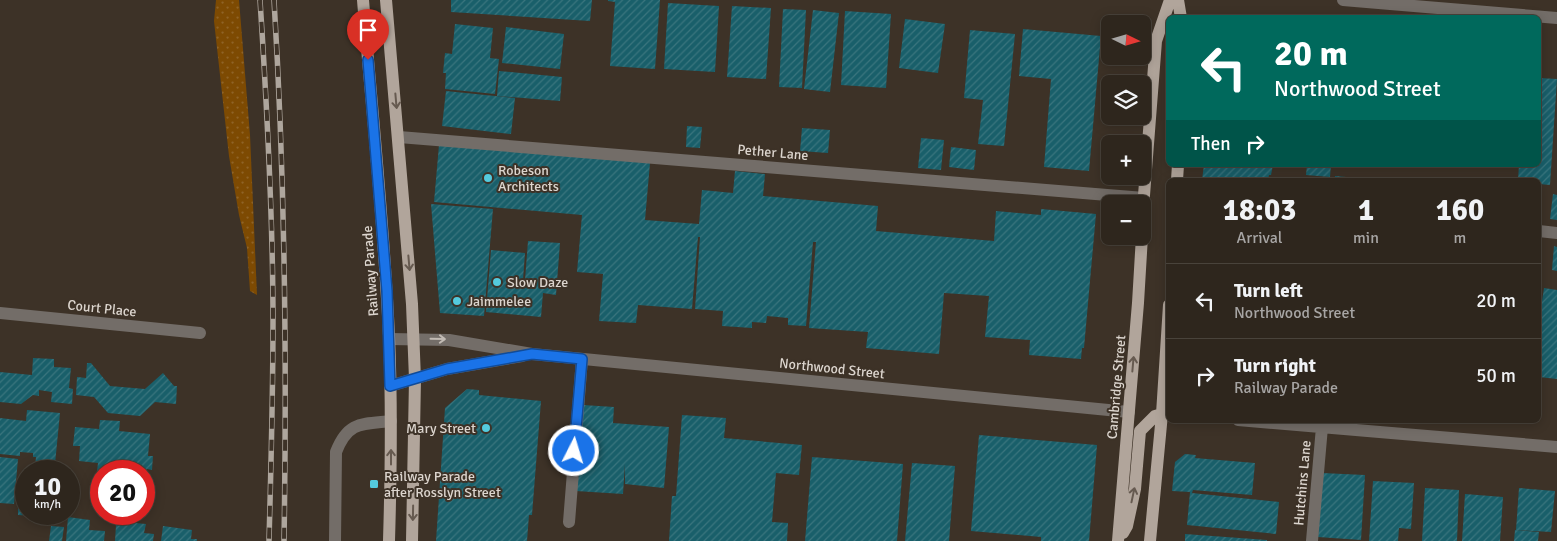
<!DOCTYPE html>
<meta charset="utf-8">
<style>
body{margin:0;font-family:Signika,sans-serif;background:#362e26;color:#f1f3f6;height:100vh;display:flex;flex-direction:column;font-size:19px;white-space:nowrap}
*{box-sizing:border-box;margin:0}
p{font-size:16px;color:#a7a5a4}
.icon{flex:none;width:28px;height:28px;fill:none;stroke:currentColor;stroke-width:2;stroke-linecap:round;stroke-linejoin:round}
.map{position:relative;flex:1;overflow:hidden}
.panel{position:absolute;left:1166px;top:178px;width:375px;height:245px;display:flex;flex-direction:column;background:#2e261d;border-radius:8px;box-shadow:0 2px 12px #0003,0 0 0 1px #49433b}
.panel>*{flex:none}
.hud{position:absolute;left:1166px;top:15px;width:375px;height:152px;border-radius:8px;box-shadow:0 2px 12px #0003,0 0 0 1px #49433b;background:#00695c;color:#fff;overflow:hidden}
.needle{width:32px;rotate:95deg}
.buttons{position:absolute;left:1101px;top:15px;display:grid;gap:10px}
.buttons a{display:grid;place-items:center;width:50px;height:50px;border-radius:8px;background:#2e261d;box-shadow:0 2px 12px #0003,0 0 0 1px #49433b;font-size:25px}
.speed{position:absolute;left:15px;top:460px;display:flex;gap:10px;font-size:25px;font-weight:700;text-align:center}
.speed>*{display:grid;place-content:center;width:65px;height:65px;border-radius:50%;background:#2e261d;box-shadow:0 2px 12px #0003,0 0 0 1px #49433b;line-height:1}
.speed small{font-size:12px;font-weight:400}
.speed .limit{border:8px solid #d22;background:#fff;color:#111}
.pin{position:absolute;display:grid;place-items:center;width:42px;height:42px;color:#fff;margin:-51px -21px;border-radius:50% 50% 50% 0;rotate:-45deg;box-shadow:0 0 5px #0007}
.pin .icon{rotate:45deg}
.me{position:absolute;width:55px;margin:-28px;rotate:5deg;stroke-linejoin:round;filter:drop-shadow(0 0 4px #0008)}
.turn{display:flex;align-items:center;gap:18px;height:105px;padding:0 25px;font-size:22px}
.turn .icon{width:65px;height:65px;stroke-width:2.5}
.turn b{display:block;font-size:35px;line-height:42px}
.then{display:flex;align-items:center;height:48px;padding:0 25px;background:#0003;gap:10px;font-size:19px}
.eta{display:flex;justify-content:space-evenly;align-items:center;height:85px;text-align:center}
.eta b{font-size:30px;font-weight:800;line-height:35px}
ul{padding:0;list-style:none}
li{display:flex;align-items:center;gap:15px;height:75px;padding:0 25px;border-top:1px solid #49433b}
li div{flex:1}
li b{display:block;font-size:19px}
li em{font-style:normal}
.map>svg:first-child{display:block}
</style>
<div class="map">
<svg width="1557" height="541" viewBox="0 0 1557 541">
<defs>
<pattern id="grass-dots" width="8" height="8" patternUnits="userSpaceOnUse" patternTransform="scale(1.25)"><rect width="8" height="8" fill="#7d4a02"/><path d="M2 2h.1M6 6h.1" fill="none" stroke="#8f6326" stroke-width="1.8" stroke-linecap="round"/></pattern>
<pattern id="building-hatch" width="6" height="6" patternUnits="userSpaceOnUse" patternTransform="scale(1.25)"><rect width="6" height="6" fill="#195f6a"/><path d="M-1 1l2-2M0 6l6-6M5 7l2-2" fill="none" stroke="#3a757e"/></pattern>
</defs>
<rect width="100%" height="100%" fill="#3d3227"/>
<path fill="url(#grass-dots)" d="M216,0h23l11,135 7,160 -7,-4 -3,-43 -8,-33 -10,-59 -15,-135z"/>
<path fill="url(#building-hatch)" d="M451,0h141l-2,21 -139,-9z
M608,0h52l-5,69 -45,-3 5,-64 -7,-1z
M668,3l51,3 -4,66 -51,-3z
M732,6l39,2 -5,71 -39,-2z
M783,9l23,1 -4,78 -23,-1z
M813,10l26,3 -9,79 -26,-3z
M845,11l46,3 -5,74 -45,-3z
M905,19l40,5 -7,49 -39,-5z
M455,24l38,4 -3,30 9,1 -4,35 -50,-5 1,-16h-3l2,-20 7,1z
M506,27l58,7 -4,35 -58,-6z
M1023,29l78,7 -12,135 -45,-4 7,-88 -32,-3z
M970,30l45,4 -11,112 -26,-2 5,-44 -19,-2z
M499,71l63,6 -2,24 -63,-5z
M1539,78l18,1 -7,106 -11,-1v-4h-21l1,-15h20z
M446,91l69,7 -4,36 -69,-8z
M687,126l15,1 -2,21 -14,-1z
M802,128l28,2 -2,23 -28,-2z
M921,138l23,2 -3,30 -23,-2z
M439,145l211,18 -5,57 54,4 3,-34 31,3 2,-22 30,3 -2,22 115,10 -2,25 118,10 2,-30 45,4v-6l55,5 -12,134h-2l-1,11 -52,-4 1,-15 -45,-3 4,-41 -45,-3 -5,61 -73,-6 2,-16 -59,-4 7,-86h-3l-7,84 -18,-1v-7l-21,-2 -1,7 -14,-1v6l-30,-2 1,-15 -28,-2 5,-72h-2l-6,72 -54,-4 -2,18 -37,-2 4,-47 -26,-2 5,-57 -148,-13z
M951,147l25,3 -2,20 -25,-3z
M1204,165h69l-2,10h-2l-1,5h-66z
M1307,165h24l-1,12 -24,-2z
M1335,176l33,3v1h-33z
M1553,194l4,1v25l-7,-1z
M431,204l62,5 -9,107 -44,-3z
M528,241l32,2 -4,52 -13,-2 -2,24 -55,-5 5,-62 34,3 -2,27h2z
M1554,246l3,1v24l-5,-1z
M1544,288l13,2v89l-18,-2v-77l3,1z
M33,358l21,1v8l17,1 -2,20 4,1 -1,15 -21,-2 1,-10 -13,-2v6l-6,-1 -12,9 -21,-2v-30l32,3z
M87,363h4l19,23 35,3 18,-16 11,13h3l-1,18 -21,-2 -15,14 -32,-3 -14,-16 -18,-2 1,-18 9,1z
M467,389l12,1v5l62,6 -9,114h-3l-2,26h-91l9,-133z
M583,405l31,2 -1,16 56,4 -5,61 -39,-4v-20l-2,30 -47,-3z
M27,410l33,3 -5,51h-5v4l-15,-1 1,-10h-3v-4l-13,-1v4l-20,-2v-36l26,3z
M682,415l44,3 -2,20 78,7 -3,30 -23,-2 -4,49 16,1 -1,18h-118l3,-45h4z
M100,420l20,1 -1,10 31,3 -2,22h5l-1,14 -5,-1 -1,14 4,1 -1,18h-5v-31h-22v-6h-1v3l-9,-1v-3h-5l-1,7h-9l1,-8 -19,-2 1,-15h-7l2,-19 24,2z
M979,435l118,10 -8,96h-48v-4l-70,-6z
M1185,454l11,1 -1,3 60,5 -3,32 -59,-5 -1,3 87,9 -3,32 -89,-9 3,-33 -18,-1 3,-29z
M0,457l18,2 -4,45 -14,-1z
M812,457l91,7 -6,77h-92z
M912,463l43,3 -6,75h-44z
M1322,473l43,2 -4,65 -43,-3z
M1373,481l41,2 -3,46 -12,-1 -1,13h-29z
M1425,488l34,2 -2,51h-35z
M1519,488l36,3 -4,41 -35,-2z
M1465,494l38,3 -3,44h-38z
M18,506l8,1v7h7v2l-15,-1z
M68,517l22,3 -1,10 16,1 -1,10h-38z
M124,522l22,2 -2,9 10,1 -1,7h-38l1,-16h7z
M51,526l13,1 -2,14h-13z
M163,526l29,4 -1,9h6v2h-36z
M1515,530l24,2 -1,9h-24z
M1185,534l82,6v1h-82z"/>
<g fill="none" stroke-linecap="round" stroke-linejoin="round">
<path stroke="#736d68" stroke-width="12" d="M1343,0l214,18
M399,137l745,61
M1539,231l18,2
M0,313l200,20
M389,339l60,1 83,14 597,58
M390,386l57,-17 75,-13
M1238,420l319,27
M569,522l13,-163
M335,541l1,-89c12,-31 26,-28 55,-31
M1312,541l10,-114"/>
<path stroke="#b1a59b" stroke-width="12" d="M363,0c9,112 21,224 26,336 3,68 2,137 0,205
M386,0l26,304 3,75 -3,162
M1178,0l3,18
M1177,180l1,-15
M1142,221l14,-180 14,-41
M1123,533l4,-7 8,-37 5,-58 15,-15 7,-2
M1118,541l20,-238 4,-67
M1150,541l12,-127 7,-109"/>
<g stroke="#aea69d" stroke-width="5.5">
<path id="rail" d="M260,0c7,107 13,214 13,321 0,74 -2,147 -4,220
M274,0c11,180 13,360 10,541"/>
</g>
<use href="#rail" stroke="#3d3227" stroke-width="4" stroke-dasharray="11" stroke-linecap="butt"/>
</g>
<defs><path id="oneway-shaft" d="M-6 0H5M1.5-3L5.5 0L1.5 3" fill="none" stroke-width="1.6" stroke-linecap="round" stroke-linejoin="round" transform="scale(1.25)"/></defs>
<g stroke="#665a50">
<use href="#oneway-shaft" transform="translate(396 101) rotate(85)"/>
<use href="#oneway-shaft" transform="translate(409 263) rotate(85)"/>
<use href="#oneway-shaft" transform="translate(1133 364) rotate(-85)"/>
<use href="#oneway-shaft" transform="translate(391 457) rotate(-90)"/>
<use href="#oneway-shaft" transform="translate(1133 495) rotate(-78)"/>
<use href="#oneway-shaft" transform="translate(413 513) rotate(91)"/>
</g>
<use stroke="#c2bbb4" href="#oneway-shaft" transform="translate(438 339) rotate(1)"/>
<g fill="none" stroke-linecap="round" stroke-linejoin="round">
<g stroke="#114b97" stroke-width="12">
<path id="route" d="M368,60l19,231 3,95 57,-17 85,-15 50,5 -8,92"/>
</g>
<use href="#route" stroke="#1a73e8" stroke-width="9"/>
</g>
<g fill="#54cadd" stroke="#3d3227" stroke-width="2">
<circle cx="488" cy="178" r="5"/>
<circle cx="497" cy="282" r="5"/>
<circle cx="457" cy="301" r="5"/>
<circle cx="486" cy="428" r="5"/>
<rect x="369" y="479" width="10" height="10" rx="2.5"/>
</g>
<g text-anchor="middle" stroke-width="4" stroke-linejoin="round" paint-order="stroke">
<g font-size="14" fill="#dcd5ce" stroke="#3d3227">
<text transform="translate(773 152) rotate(5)" y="5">Pether Lane</text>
<text transform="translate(370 271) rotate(-94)" y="5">Railway Parade</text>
<text transform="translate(102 308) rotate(6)" y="5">Court Place</text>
<text transform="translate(832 368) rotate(6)" y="5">Northwood Street</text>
<text transform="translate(1116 387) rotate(-85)" y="5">Cambridge Street</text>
<text transform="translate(1302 483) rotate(-85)" y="5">Hutchins Lane</text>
</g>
<g font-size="14" fill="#dcd5ce" stroke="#3d3227" text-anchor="start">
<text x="498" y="175">Robeson<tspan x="498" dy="16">Architects</tspan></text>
<text x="507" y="287">Slow Daze</text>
<text x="467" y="306">Jaimmelee</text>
<text x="476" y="433" text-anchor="end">Mary Street</text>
<text x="384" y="481">Railway Parade<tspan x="384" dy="16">after Rosslyn Street</tspan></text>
</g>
</g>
</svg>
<div class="buttons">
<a><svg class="needle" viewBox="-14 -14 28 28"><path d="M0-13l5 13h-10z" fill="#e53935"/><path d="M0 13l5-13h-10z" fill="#a7a5a4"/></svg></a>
<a><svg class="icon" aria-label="layers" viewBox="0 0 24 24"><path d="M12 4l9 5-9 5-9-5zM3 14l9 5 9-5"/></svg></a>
<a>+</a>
<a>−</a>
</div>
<div class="speed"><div>10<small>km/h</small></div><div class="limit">20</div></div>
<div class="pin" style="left:368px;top:60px;background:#d93025"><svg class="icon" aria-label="arrive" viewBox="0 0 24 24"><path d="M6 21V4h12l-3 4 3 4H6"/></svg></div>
<svg class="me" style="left:574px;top:451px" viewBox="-20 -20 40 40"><circle r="17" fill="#1a73e8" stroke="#fff" stroke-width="3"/><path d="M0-11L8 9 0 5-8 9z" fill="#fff"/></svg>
<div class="hud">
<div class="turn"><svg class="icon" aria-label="left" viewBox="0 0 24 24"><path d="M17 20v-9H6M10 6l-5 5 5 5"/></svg><div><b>20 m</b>Northwood Street</div></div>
<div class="then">Then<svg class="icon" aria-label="right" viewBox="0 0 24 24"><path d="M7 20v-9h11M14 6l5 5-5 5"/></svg></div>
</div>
<section class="panel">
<div class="eta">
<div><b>18:03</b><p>Arrival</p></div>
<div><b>1</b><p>min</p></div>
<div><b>160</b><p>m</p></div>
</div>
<ul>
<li><svg class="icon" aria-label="left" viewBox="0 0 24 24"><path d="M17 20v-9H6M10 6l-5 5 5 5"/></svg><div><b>Turn left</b><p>Northwood Street</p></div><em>20 m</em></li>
<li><svg class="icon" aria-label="right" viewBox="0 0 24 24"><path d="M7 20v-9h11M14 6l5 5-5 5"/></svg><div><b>Turn right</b><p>Railway Parade</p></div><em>50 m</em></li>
</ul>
</section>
</div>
